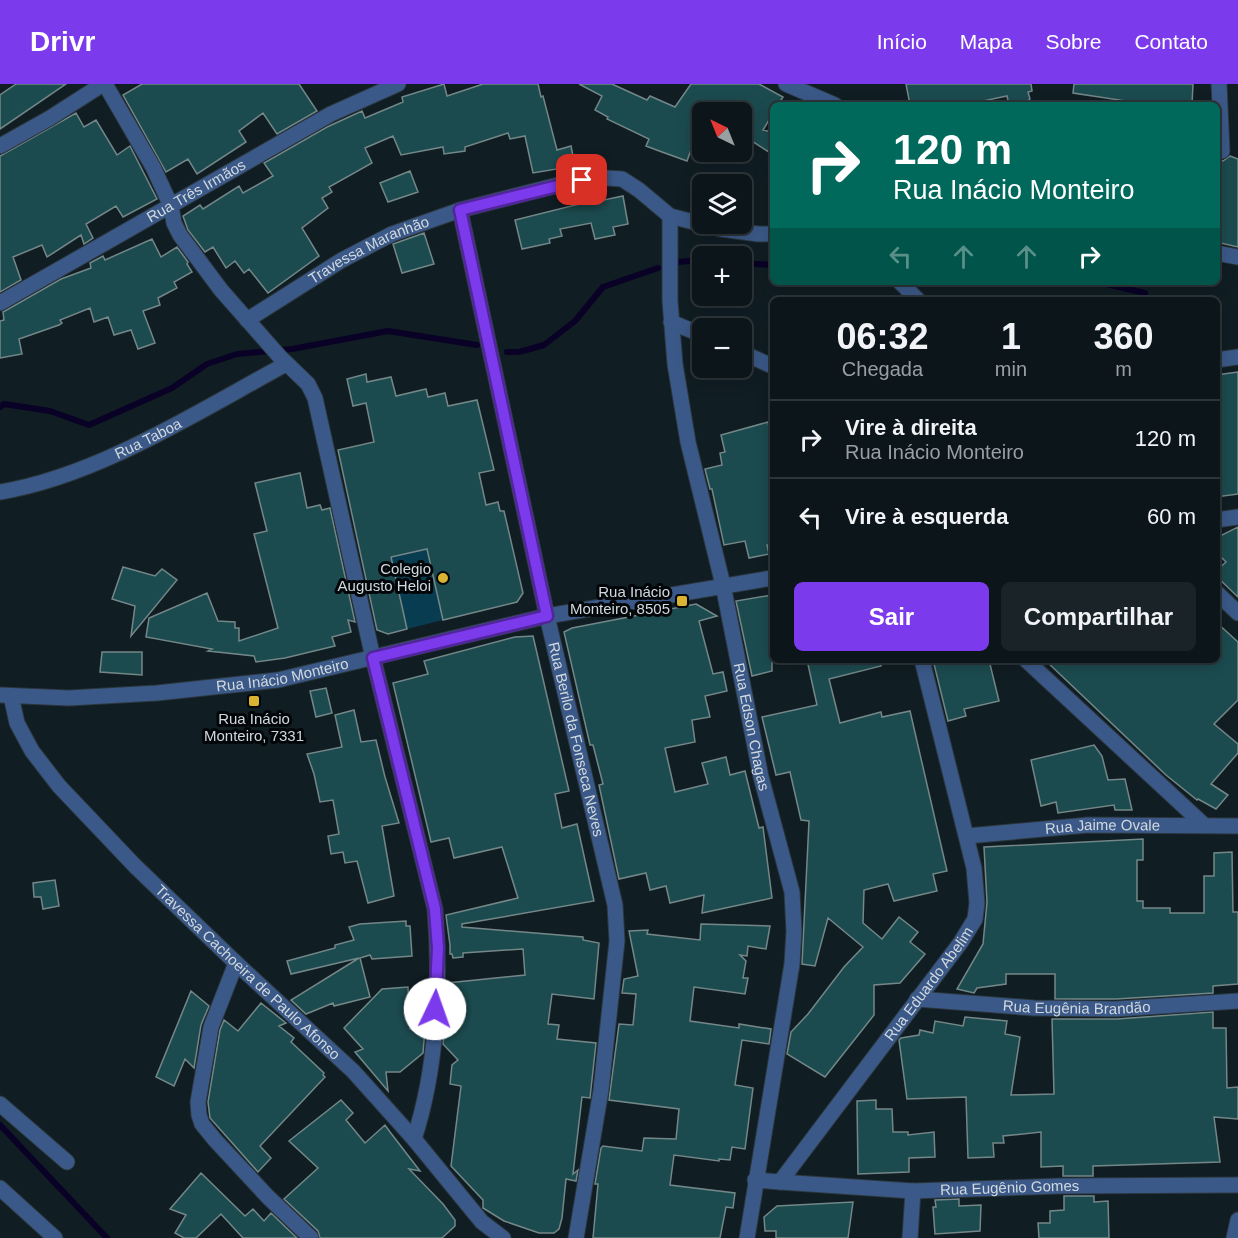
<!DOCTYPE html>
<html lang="pt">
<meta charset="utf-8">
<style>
body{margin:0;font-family:Arial,sans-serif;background:#1a2327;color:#f1f3f6;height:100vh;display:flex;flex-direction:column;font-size:22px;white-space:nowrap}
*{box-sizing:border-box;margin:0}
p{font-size:20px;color:#9a9fa2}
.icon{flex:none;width:33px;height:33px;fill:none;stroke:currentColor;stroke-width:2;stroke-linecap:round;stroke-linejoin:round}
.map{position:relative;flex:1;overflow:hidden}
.drawer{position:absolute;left:770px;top:213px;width:450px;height:366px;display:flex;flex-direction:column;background:#0c161a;border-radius:9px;box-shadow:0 3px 15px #0003,0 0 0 2px #2c3539}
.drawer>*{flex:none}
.hud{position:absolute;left:770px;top:18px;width:450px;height:183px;border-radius:9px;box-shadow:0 3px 15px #0003,0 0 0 2px #2c3539;background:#00695c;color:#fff;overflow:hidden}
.needle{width:39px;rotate:317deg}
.controls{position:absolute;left:692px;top:18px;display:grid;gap:12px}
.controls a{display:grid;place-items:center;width:60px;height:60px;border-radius:9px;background:#0c161a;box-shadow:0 3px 15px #0003,0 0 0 2px #2c3539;font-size:30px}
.pin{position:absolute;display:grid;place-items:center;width:51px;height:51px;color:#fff;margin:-26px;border-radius:12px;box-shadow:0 3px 9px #0006}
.me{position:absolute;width:66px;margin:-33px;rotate:3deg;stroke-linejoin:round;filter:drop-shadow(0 0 4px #0008)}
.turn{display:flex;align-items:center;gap:21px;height:126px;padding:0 24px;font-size:27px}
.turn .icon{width:78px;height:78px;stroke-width:2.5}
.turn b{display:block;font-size:42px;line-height:51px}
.lanes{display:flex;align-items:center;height:57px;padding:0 24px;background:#0003;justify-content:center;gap:30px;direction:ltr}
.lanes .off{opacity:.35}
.eta{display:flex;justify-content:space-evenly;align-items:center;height:102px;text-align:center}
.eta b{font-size:36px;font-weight:600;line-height:42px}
.action{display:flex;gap:12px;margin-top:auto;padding:12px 24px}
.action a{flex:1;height:69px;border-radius:9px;background:#7c3aed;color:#fff;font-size:24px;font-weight:600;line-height:69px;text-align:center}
.action a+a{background:#1a2327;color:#f1f3f6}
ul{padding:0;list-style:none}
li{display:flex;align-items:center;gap:18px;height:78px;padding:0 24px;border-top:2px solid #2c3539}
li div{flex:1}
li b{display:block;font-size:22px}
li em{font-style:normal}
header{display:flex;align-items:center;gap:36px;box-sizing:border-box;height:84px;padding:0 30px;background:#7c3aed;color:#fff}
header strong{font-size:28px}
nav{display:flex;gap:33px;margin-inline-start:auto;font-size:21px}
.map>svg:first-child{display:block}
</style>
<header>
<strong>Drivr</strong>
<nav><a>Início</a><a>Mapa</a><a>Sobre</a><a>Contato</a></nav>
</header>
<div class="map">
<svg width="1238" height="1154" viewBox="0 0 1238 1154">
<rect width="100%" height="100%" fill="#101d23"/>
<path fill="#083c50" d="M427,465l16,71 -36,9 -16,-72z"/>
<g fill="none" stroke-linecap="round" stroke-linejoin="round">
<path stroke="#0a0126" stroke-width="6" d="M677,178l25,-2
M741,179l31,2
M1098,198l47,11
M507,268h12l25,-7 31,-24 28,-34 55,-19
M0,323l4,-3 46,7 39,14 83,-37 35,-24 30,-10 55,-5 96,-18 89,14
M0,1041l107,113"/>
</g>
<path fill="#1c4b4f" stroke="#748788" stroke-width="1.5" d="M16,0h50l-66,45v-34z
M142,0h157l18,27 -40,23 -14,-21 -24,18 7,11 -49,32 -9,-15 -22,13 -43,-77z
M444,0l3,12 36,-12h55l3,13 2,-1 14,54 14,-4 4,20 -42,7 -8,-37 -15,3 -2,-6 -43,14v4l-21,3 -1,-7 -42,8 -8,-19 -28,12 7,15 -43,24 3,5 -10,6 6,10 -26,20 17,28 -51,37 -19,-24 -5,4 -9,-12 -9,7 -13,-21 -8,5 -17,-22 -5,-14 17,-11 3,4 36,-23 4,7 30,-17 -9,-13 63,-36 35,-16 3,7 38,-16 -1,-5z
M579,0h33l35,16 3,-4 25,11 16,-23h68l24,13 -5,8h-6v10l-9,15 9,2v22l-31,-20v-22h-39v7l-15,42 -25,-9 -16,-6 3,-7 -42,-20 1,-2 -13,-7 7,-14z
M906,0h125l1,7 -4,1 2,7 -8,6h-13l-2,-9 -29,6v3h-68z
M1074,0h119l-1,21h-60l1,-3 -60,-9z
M76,29l8,14 12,-7 21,35 13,-9 27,53 -34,18 -7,-11 -30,18 7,14 -9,6 -3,-9 -34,22 -5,-12 -29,12 8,23 -21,12v-136z
M1230,72l8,3v88l-22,-5v-80l1,-3 6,2z
M410,87l8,21 -30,10 -8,-19z
M623,112l5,28 -15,3 2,8 -20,4 -4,-16 -31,6 2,7 -13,3 1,4 -28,6 -7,-29 88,-22 1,2z
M424,149l10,31 -32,9 -9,-29z
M152,155l9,18 16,-10 11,15 -1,2 5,8 -18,10 3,6 -19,10 2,7 -17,6 12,32 -17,6 -7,-19 -17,5 -6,-18 -14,5 -4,-14 -30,12 2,3 -3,2 -40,14 3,15 -22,4v-37l4,-1 -1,-8 58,-33 30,-11 -1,-5 13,-7 2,4z
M1238,288v122l-22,3v-122z
M366,290l1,8 24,-5 5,19 30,-7 2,8 17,-4 3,13 29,-6 17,70 -15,3 7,32 12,-3 2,9h4l19,82 -6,9 -74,18 -16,-71 -36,8 16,72 -19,5 -11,-4 -39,-180 36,-8 -8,-39 -13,3 -6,-27z
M768,338l4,21v85l-2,1 2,15 -5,1 2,9 -20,4 -4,-17 -21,4 -12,-56h-2l-5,-20 17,-4 -2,-12 5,-1 -4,-17z
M300,389l7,35 13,-3 2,5 8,-2 25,114 -7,-2 3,12 -19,5 3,9 -50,12 -29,4 -2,-6 -46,-5 4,-2 -66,-12 3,-19 58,-25 11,28 17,1v6h4v13l39,-13 -24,-94 13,-3 -12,-48z
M1238,443v70l-22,-21v-5l10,-9 -10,-10v-14z
M123,483l32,9 7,-7 15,11 -46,56 4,-30 -23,-7z
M772,511v76l-20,5 -16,-75z
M696,520l21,12 -18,5 14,53 10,-2 4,19 -22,5 5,21 -18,3 3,22 -30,6 10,44 33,-8 -6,-21 24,-6 4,18 15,-4 14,57 4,-1 9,71 -70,15 2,-18 -34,8 -4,-17 -16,4 -4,-17 -27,6 -20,-94 4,-1 -10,-39h-3l-26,-113 8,-4z
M1216,538l22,20v58l-24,24 24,20v9l-27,31 17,11 -12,14 -18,-10 -1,1 -31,-25 -121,-115h171z
M533,552l36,155 -14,3 7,34 15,-4 17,77 -132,23v3l121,10v3l16,3 -5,56 -42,-5 -4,30 11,1 -2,14 39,4 -6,55 -8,-1 -9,77 5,-4 -2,11 -10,-2 -4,39 -3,11 -5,4h-15l-35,-12 -21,-13v-8l-32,-34 10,-80 -11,-2 2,-19 6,-5 -15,-16 4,-61 78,-8 -2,-26 -60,4v4l-10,1 -1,-4h-2v-9l-4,-30 72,-17 -16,-51 -48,11 -5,-20 -18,4 -38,-159 35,-9 -4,-13 91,-24z
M102,568h40v23l-42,-3z
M807,576h74v6l-52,13 11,44 41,-11 1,5 28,-6 37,160 -14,3 4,17 -43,10 -6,-17 -24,6 -1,33 19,16 17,-22 19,15 -8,10 15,12 -25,29 -26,2v30l-49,62 -38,-23 4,-22 17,-18 36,-47 19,-20 -35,-29 -13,48 -13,-2 7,-143 -8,-1 -11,-48 -14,3 -14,-58 55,-12z
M933,576h56l10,41 -35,8 2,7 -18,5z
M326,604l6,25 -16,4 -6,-26z
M354,626l7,32 15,-2 9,37 14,46 -17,3 12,70 -26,7 -11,-42 -12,2 -2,-11 -12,2 -3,-18 11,-2 -6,-34 -13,2 -6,-28 -7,-20 35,-7 -7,-32z
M1094,661l8,11 6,24 17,-1 7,31h-17l-1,-5 -56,8 -2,-11 -15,4 -10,-46z
M1143,755v21h-6v41h6v7h27v5h34v-37h10v-23l18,-1 1,60h5v72l-25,2v7l-97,6h-61v-25h-49v10l-29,4 -3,5 -17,-4 26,-45 4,-42 -3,-55z
M55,796l4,26 -16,3 -2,-12h-7l-1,-14z
M406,837v5h4l2,30 -40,3 -2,-4 -10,3 10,39 -36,9 -1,-3 -27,11 -15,-14 68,-42 -68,16 -4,-13 48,-13v-3l19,-5 -5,-13 11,-3z
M701,840l69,2 -4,23 -18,-3 -1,10 -7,-1 6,6 -3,17h5l-3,16 -51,-7 -4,34 49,7v-4l32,5 -2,15 -27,-4 -7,45 18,3 -8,61 -13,-2 -2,13 -11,-1v2l-45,-6 -4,30 65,8 -2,15 -7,-1 -6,31h-127l5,-54h-3l6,-36 2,-2 39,5 2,-13 32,1 3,-30 -70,-9 10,-76 14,1 3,-31 -14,-1 2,-14 14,-3 -9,-45 19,-1 -1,4 53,6z
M408,903l2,42h15l-2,24 -23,19h-14l2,19 -33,-39 8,-3 -19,-21 38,-39z
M191,907l18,15 -8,19 -7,43 -9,-9 -11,27 -18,-9z
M261,919l25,20 -7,3 15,12 -3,4 33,31 -1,2 2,2 -65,69 11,12 -13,14 -48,-54 -2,-16 12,-72 4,-10 14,11z
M1213,928v16h13l1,60 11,-1v32l-24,-2 6,45 -127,4v10h-30v-10l-22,1v-35l-38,4 1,7h-11l1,14 -26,1 -2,-61 -59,2 -8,-59 2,-2 18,-3 1,-5 13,3 2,-12 28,5 2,-9 42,4 -2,13 15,3 -9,58 43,-1 -2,-75h65z
M341,1016l12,13 -7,7 19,23 20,-18 5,7 30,39 -11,-2 34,35 12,16v6l-13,12h-122l-2,-7 -34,-32 34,-31 -29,-27z
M876,1016v9h16l1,23h15v3l26,-3 1,25 -26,1v14l-51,2 -1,-73z
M201,1089l44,43 8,-7 11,12 7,-8 26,25h-54l-22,-24 -25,24h-12l-9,-5 11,-18 -16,-6z
M1064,1112h30v6l14,-1 1,37h-70l-1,-15h12v-12l14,-1z
M959,1115v7l22,-1 -1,26 -45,3 -2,-27h3l-1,-7z
M853,1118l-5,36h-72v-7h-11l-1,-14 13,-11z"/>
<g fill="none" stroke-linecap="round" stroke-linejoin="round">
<g stroke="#2b373d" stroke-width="17">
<g id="minor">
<path d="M105,0l48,83 18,39 3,17 6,12 41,55 59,67 28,27 7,14 58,260 62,251c6,74 2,160 -21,230"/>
<path d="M786,0l49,21"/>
<path d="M1219,0l3,67"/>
<path d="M0,62l50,-28 53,-34"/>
<path id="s1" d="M460,126l87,406 68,289 2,36 -16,149 -25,148"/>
<path id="s2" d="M670,132v85l5,63 13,78 35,143 38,192 31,115 2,39 -2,33 -45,274"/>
<path d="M1216,169l22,4"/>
<path d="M900,198l18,18"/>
<path id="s3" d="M0,219l331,-189 67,-30"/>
<path id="s4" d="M247,236l95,-60 50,-26 68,-24 122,-31 24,-1 16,1 17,11 31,26 51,13 37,5h14"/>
<path d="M671,238l31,13"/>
<path d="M741,268l31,14"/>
<path d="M1216,276l22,-3"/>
<path id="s5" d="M0,408c98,-16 199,-81 286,-128"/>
<path d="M1216,436l22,-3"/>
<path d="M1216,508l22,21"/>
<path d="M1026,576l178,165"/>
<path id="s6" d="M0,611l69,3 88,-5 121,-13 269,-64 225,-38"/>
<path id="s7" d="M11,612l6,27 15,28 27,35 76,80 101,97 117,108 61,68 54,66 14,17 21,16"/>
<path id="s8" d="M967,752l121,-11 150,1"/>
<path d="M236,879l-25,64 -13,75 1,13 3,9 13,16 53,57 43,41"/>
<path id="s9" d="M917,915l117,9 82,1 122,-8"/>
<path d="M0,1020l67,58"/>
<path id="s10" d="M755,1096l25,2 181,-240 14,-23 2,-16 -3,-35 -52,-208"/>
<path id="s11" d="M780,1098l133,9 147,-5 178,-1"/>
<path d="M0,1104l55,50"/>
<path d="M910,1154l3,-47"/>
<path d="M1234,1154l4,-18"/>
</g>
</g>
<use href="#minor" stroke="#3b5988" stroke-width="15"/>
</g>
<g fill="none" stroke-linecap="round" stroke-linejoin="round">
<g stroke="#51269a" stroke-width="15">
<path id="route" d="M435,925l3,-61 -3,-39 -62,-251 174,-42 -87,-406 122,-30"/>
</g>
<use href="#route" stroke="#7c3aed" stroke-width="10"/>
</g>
<g fill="#dab333" stroke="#030609" stroke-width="2">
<circle cx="443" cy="494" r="6"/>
<rect x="676" y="511" width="12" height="12" rx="3"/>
<rect x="248" y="611" width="12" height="12" rx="3"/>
</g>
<g text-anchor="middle" stroke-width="6" stroke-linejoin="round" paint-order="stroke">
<g font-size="15" fill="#d1d9de" stroke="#030609">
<text dy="5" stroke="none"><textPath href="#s3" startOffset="226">Rua Três Irmãos</textPath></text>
<text dy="5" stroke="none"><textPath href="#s4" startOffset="141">Travessa Maranhão</textPath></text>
<text dy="5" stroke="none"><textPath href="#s5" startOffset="158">Rua Taboa</textPath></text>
<text dy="5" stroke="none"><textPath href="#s6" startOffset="284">Rua Inácio Monteiro</textPath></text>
<text dy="5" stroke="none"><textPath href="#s2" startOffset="519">Rua Edson Chagas</textPath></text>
<text dy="5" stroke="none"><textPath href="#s1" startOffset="542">Rua Berilo da Fonseca Neves</textPath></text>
<text dy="5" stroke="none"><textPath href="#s8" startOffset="136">Rua Jaime Ovale</textPath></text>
<text dy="5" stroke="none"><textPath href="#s7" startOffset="369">Travessa Cachoeira de Paulo Afonso</textPath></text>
<text dy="5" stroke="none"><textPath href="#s10" startOffset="273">Rua Eduardo Abelim</textPath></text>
<text dy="5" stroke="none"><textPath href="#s9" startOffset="160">Rua Eugênia Brandão</textPath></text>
<text dy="5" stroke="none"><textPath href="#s11" startOffset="230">Rua Eugênio Gomes</textPath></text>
</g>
<g font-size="15" fill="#d1d9de" stroke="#030609" text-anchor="end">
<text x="431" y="490">Colegio<tspan x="431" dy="17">Augusto Heloi</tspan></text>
<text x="670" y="513">Rua Inácio<tspan x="670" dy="17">Monteiro, 8505</tspan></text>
<text x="254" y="640" text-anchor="middle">Rua Inácio<tspan x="254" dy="17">Monteiro, 7331</tspan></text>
</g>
</g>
</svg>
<div class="controls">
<a><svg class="needle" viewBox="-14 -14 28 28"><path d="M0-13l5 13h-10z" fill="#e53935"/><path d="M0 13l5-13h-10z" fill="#9a9fa2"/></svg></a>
<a><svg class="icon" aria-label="layers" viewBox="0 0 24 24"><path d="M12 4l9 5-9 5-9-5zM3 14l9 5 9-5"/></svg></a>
<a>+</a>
<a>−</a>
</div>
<div class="pin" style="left:582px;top:96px;background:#d93025"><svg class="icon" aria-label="arrive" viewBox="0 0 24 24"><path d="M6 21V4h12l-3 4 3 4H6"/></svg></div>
<svg class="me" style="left:435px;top:925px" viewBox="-20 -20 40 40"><circle r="19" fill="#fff"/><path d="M0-13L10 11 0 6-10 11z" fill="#7c3aed"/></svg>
<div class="hud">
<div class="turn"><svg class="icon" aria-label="right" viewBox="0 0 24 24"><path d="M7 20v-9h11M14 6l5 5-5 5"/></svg><div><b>120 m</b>Rua Inácio Monteiro</div></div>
<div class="lanes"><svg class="icon off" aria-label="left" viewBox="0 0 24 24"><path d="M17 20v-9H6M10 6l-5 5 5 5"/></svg><svg class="icon off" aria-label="ahead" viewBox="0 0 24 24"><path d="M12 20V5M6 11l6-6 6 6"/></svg><svg class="icon off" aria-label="ahead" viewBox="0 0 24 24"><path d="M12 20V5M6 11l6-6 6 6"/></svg><svg class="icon" aria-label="right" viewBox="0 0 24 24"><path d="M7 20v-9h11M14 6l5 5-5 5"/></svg></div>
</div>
<section class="drawer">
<div class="eta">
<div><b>06:32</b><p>Chegada</p></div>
<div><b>1</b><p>min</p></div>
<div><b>360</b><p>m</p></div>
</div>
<ul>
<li><svg class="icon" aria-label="right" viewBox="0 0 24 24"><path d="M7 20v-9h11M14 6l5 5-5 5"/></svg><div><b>Vire à direita</b><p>Rua Inácio Monteiro</p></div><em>120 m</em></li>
<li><svg class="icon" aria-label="left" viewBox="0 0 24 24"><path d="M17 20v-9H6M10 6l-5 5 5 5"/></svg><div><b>Vire à esquerda</b></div><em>60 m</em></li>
</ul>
<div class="action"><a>Sair</a><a>Compartilhar</a></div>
</section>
</div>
